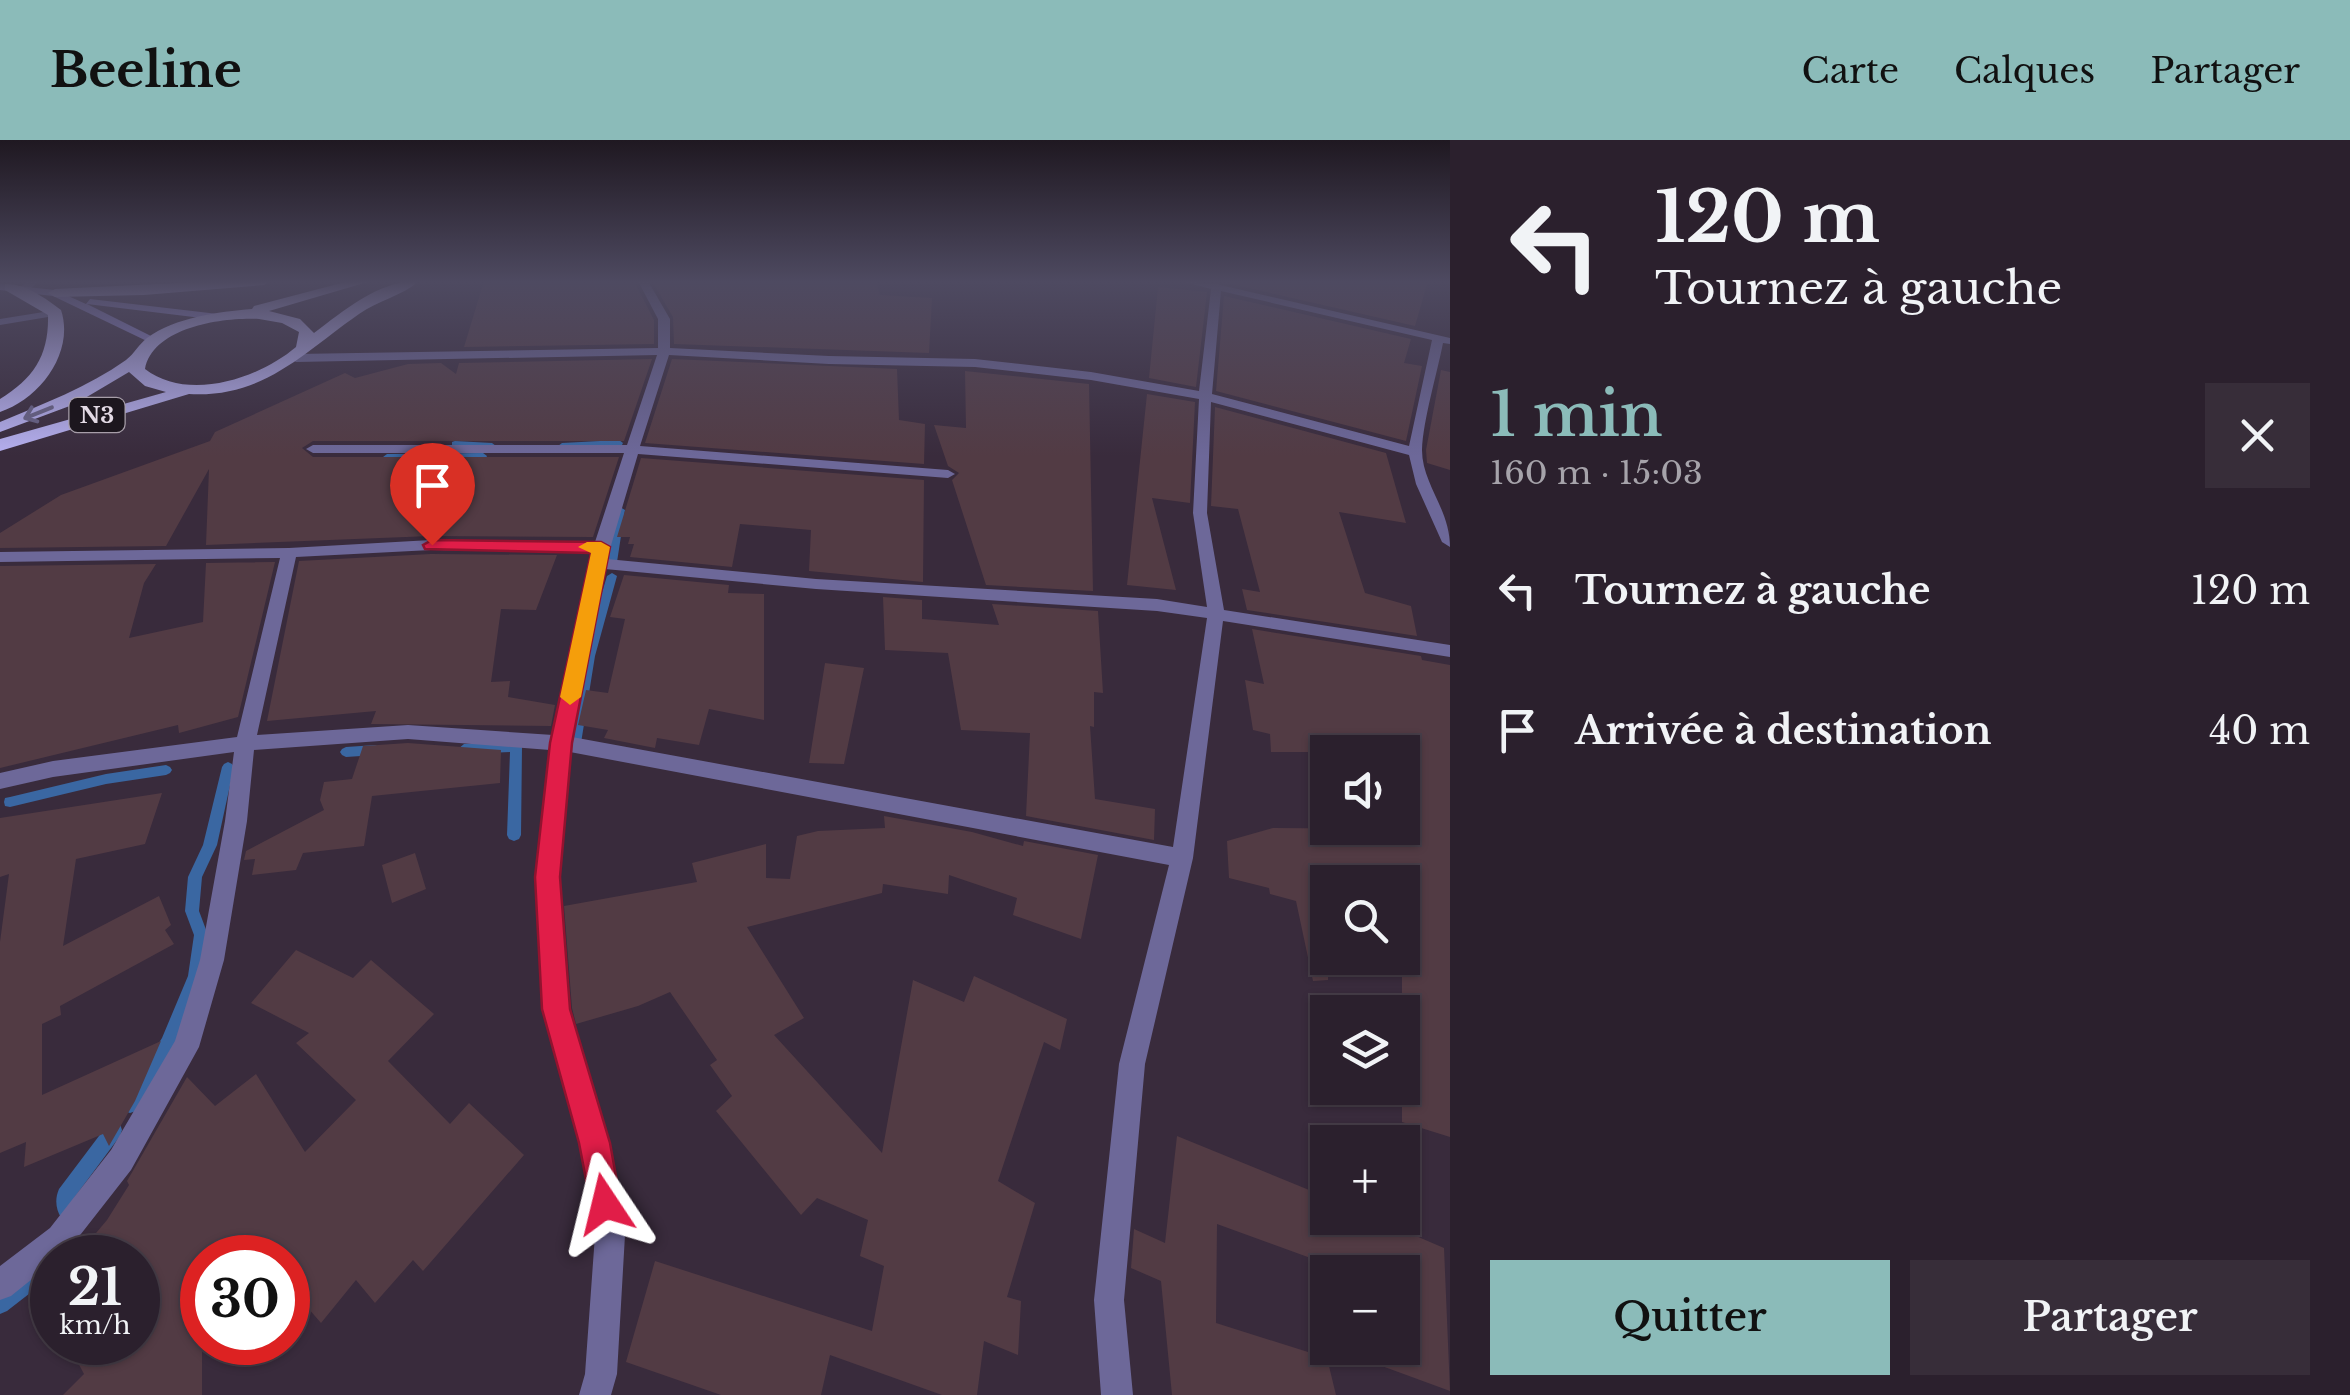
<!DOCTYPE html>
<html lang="fr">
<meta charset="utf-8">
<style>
body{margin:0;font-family:"Libre Baskerville",serif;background:#372d39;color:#f1f3f6;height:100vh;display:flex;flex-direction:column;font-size:38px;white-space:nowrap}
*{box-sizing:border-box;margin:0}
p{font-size:32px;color:#a6a3aa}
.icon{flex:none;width:55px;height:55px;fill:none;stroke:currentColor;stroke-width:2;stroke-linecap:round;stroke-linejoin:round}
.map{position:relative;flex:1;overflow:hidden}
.side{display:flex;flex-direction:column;background:#2b202d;width:900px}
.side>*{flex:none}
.hud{background:#2b202d;color:#f1f3f6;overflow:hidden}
.buttons{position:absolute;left:1310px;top:595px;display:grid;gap:20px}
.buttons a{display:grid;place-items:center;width:110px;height:110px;border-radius:0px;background:#2b202d;box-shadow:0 2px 8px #0004,0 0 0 2px #473e49;font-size:50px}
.speed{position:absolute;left:30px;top:1095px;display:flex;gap:20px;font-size:50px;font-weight:700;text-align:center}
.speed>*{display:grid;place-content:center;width:130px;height:130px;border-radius:50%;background:#2b202d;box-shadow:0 2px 8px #0004,0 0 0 2px #473e49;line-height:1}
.speed small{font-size:25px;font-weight:400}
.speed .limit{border:15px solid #d22;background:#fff;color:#111}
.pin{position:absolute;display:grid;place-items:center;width:85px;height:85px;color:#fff;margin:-102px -42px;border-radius:50% 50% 50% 0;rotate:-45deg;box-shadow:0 0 10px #0007}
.pin .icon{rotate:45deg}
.me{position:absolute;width:110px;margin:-55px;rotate:350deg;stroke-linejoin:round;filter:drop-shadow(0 0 8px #0008)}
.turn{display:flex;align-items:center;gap:35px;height:210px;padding:0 40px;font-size:45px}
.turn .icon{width:130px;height:130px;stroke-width:2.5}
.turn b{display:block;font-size:70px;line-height:85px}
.round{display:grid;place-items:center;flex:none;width:105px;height:105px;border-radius:0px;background:#372d39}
.overview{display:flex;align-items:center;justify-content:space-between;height:170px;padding:0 40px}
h1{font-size:60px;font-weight:600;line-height:75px;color:#8bbbb9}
.primary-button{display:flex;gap:20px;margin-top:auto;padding:20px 40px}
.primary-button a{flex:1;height:115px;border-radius:0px;background:#8bbbb9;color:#111;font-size:40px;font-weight:600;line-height:115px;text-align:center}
.primary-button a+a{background:#372d39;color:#f1f3f6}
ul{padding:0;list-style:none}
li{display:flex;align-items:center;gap:30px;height:140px;padding:0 40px}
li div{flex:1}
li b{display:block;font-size:38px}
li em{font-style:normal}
header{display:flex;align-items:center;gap:60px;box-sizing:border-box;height:140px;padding:0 50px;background:#8bbbb9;color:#111}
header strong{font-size:48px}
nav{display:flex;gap:55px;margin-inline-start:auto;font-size:35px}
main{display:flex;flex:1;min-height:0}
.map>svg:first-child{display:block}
</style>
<header>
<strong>Beeline</strong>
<nav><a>Carte</a><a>Calques</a><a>Partager</a></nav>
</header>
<main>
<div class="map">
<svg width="1450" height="1255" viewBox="0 0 1450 1255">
<rect width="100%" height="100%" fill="#392b3c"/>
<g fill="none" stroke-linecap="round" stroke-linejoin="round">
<path fill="#3a67a2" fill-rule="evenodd" d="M619,300l4,3 -1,2 -60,4 -4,-3 4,-3z
M455,301l37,2 4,3 -4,3 -40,-3v-4z
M483,313l4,3 -1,2 -99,2 -4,-3 4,-3z
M620,367l5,3 -8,52 -5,3 -5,-3 8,-52z
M612,433l5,3 -22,80 -14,87 -6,5 -6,-5 14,-87 24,-80z
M516,602l6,5 -1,88 -2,4 -5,2 -5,-2 -2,-4 3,-83 -46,2 -6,-5 6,-5z
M376,605l6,5 -6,5 -30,2 -4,-2 -2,-3 2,-3 4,-2z
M228,622l4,2 2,3 -17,78 -15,32 -3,34 9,24 -4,41 -30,74 -38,61 -6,2 -6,-2 -2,-6 2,-6 38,-61 26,-62 6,-41 -9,-24 3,-34 15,-32 19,-78 2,-3z
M166,625l4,2 2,3 -2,3 -4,2 -60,9 -96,23 -5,-1 -1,-4 1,-4 5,-1 96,-23z
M114,982l6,2 2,6 -2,6 -46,62 1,8 9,14 -3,6 -6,3c-16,-7 -23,-24 -16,-40l49,-65z
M52,1116l4,2h-4v18l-45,35 -7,3v-22z"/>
</g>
<path fill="#523b44" d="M484,141h150l20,39v24l-190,3z
M652,141h224l4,14 52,3 -3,55 -255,-9 -1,-27z
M1218,141h210l-13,45z
M1158,147l49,5 -11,95 -47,-9z
M1224,156l187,43 -7,24 18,3 -16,75 -190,-50z
M652,219l-28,82h-311l-11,7 11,9h306l-26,80 -162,-1 -225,9 3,-76 -43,77 -166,2v-15l61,-38 149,-54 5,-9 130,-59 10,5 53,-14 33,-1 15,11 3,-11z
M672,219l225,10 2,51 26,4 -1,40 -279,-21z
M1441,230l9,2v98l-23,-7 -1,-13z
M965,231l124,13 4,207 -107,-6 -34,-105 7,-7 -11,-7 -14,-41 32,3z
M1147,254l48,8 -5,101 -38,-5 24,92 -49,-5z
M1215,267l171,46 20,70 -67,-11 26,81 46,13 6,30 -170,-26 -5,-21 18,3 -22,-83 -27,-3z
M641,318l283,22 -1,102 -114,-11 2,-41 -71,-6 -8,43 -102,-10 4,-13h-6l2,-7h-13z
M431,414l126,1 -21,55 -35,-1 -10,73 19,-1 -2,16 47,8 -4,21 -180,-2 5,-13 -109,10 32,-160z
M275,422l-37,155 -59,16 -1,-8 -178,43v-202l156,-2 -12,19 -15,55 74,-16 3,-59z
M624,435l105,10 -1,8 36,1v126l-55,-11 -10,36 -42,-7 -2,10 -51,-10 4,-8 -30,-5 8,-35 22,3 17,-74 -15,-2z
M883,457l39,3v19l77,6 -7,-21 106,7 5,82 -9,-1v35l-4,-1 5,73 60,10 -1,31 -128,-24 4,-83 -69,-3 -13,-77 -63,-3z
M1252,489l169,27 1,4 28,5v472l-48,-15v-240h-25l-43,-8 2,8h-8v98l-15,1 -17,-80 -26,-7 -1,-6 -40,-10 -2,-37 46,-13 129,1v-77h-131l-1,-18 -17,-4 -8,-50 19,4z
M825,523l39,5 -20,96 -35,-1z
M408,603l93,7 -1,33 -128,13 -8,50 -61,7 -7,17 -44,5 3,-16 -11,1 2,-9 78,-41 -4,-10 4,-18 28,-3 11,-33z
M162,653l-17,51 -69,15 -13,87 96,-50 12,29 -6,5 9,14 -114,62 1,9 -19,9v71l119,-54 -26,60 -26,45 -6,-12 -79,33 2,-25 -26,11v-211l9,-68 -9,3v-59z
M884,676l88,16 51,14 1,-5 74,14 -17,84 -68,-24 4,-17 -68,-23 -1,19 -65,-10 -1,9 -135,34 57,91 -30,17 108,118 31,-173 51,22 10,-26 93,43 -7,31 -16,-8 -46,139 37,22 -28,94 14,4 -3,54 -34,-14 -7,54h-35l-112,-40 -9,40h-100l-95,-33 29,-101 217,70 12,-65 -24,-10 8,-36 -51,-22 -16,17 -85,-104 16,-15 -22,-31 7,-5 -47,-68 -32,14 -62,18 -4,-16 -8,-102 133,-24 -5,-19 74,-19v34l24,1 7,-43 21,-5 67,-3z
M415,713l11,36 -34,14 -10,-38z
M296,810l57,28 18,-18 63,54 -46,47 62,63 19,-21 55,52 -101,116 -10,-11 -38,43 -19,-23 -35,43 -13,-15 -20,21v-71h-86v137h-139l21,-21 -17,-32h71v-84h-63l32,-38 22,-35 -2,-4 60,-104 28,29 41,-32 49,78 51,-52 -60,-57 13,-10 -58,-30z
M1177,996l137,56 2,26h58l70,30 6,143 -109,-40 1,-3h60v-76h-53l-132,-48 -1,99 111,35 9,37h-164l-11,-114 -30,-13 3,-39 31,14z"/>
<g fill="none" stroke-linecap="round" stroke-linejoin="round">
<path fill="#6d6899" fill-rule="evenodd" d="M28,141h11l-11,10h-8v-4z
M638,141h10l22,38v29l159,8 146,3 116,13 108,19 12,-102 -30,-8 35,3 234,54v6l-7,-1c-6,31 -20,77 -21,107 0,34 28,59 28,97l-8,-5 -26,-58 -7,-29 -198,-53 -4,111 17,97 226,35v12l-227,-36 -30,237 -48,206 -21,236 9,95h-32l-7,-95 25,-236 50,-199 -599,-113 -12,125 10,132 41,134 16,92 -8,139 -6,21h-32l6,-21 10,-139 -14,-92 -37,-134 -8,-132 14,-127 -142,-11 -154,11 -7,71 -23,139 -25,87 -68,123 -61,78 -11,10h-7v5l-41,33 -11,4v-34l50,-38 61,-78 64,-109 25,-81 25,-139 9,-69 -181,25 -53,12v-16l53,-12 184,-24 43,-179 -280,4v-10l289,-4 142,-8 164,2 29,-89h-311l-7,-4 7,-4h314l30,-90 -361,7 -6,-4 6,-4 362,-6v-29zM1221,151l211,49 -23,106 -197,-52zM669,215l160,9 146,3 116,13 108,19 -6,114 14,94 -50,-8 -341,-20 -209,-20 31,-105 310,24 7,-4 -7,-4 -308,-24zM431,410l161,2 -39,183 -145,-10 -151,10 39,-178zM605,429l211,20 341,22 50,7 -34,229 -601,-110z
M56,170l4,1v4l-60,10v-6z"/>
<path fill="#8f86d3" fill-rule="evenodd" d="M0,144l55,6 31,14 4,-5 128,15 6,3 -6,3 -131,-16 70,35v4l-4,1 -100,-48 -53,-6z"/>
<path fill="#b6b0f0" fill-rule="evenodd" d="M218,141h53l-7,4 -120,10 -89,2 -7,-4 7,-4z
M349,141h22l-102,30 31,8 14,14c29,-22 67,-54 105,-52 -17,15 -42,20 -60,33 -56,39 -95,84 -170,80l-189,57v-12l166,-47 -21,-6 -16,-14 -54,32 -75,28v-10c43,-18 88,-35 126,-62 8,-6 13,-16 21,-22 29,-21 71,-26 105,-29l2,-3zM259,179l23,4 17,9 -3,15c-38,32 -108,55 -151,22 8,-42 78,-52 114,-50z
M5,144c20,-1 40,14 56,26 14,42 -21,89 -61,102v-13c34,-21 49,-44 48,-84l-43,-25z"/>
</g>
<defs><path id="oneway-shaft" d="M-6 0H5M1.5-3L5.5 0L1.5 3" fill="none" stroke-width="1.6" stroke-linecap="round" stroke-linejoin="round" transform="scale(2.5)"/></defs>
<use stroke="#696387" href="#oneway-shaft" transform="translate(38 273) rotate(158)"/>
<linearGradient id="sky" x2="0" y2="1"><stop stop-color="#1f1821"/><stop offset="0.45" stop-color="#4e4a61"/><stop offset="1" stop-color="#4e4a61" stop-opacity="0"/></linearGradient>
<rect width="1450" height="316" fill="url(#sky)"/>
<path fill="#e11d48" stroke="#92132f" stroke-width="2.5" d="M432,400l169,2 9,5 -38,196 -12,134 10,132 40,134 11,61 -4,12 -12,5 -12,-5 -14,-73 -37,-134 -7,-132 15,-134 41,-190 -166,-4 -2,-4z"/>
<path fill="#f59e0b" d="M601,402l9,5 -29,150 -11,8 -10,-8 31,-144 -13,-6 9,-5z"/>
<g text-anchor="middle" stroke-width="10" stroke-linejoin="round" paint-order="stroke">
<rect fill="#1c161e" stroke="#a79ea9" stroke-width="2.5" x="69.5" y="258" width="55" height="34" rx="8"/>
<g font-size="22" font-weight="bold" fill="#e2d9e4">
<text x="97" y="283">N3</text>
</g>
</g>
</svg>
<div class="buttons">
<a><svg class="icon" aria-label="sound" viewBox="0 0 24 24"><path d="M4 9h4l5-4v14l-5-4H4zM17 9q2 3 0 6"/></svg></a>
<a><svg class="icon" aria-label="search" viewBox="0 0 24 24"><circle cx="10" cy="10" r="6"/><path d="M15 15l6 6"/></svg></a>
<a><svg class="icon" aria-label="layers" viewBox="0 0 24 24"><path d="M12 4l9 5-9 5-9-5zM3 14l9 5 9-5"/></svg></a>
<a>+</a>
<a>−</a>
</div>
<div class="speed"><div>21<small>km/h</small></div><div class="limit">30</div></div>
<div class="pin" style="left:432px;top:405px;background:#d93025"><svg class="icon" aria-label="arrive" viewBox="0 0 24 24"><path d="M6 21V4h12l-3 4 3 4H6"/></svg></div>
<svg class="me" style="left:605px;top:1064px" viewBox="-20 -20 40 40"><path d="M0-17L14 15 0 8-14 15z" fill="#e11d48" stroke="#fff" stroke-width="4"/></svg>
</div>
<section class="side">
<div class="hud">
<div class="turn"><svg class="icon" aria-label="left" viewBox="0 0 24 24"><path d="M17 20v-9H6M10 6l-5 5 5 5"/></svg><div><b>120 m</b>Tournez à gauche</div></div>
</div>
<div class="overview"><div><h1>1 min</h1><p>160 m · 15:03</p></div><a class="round"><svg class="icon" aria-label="close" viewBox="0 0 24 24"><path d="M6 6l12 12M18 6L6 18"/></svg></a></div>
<ul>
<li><svg class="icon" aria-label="left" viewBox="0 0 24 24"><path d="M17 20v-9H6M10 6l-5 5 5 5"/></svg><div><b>Tournez à gauche</b></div><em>120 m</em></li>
<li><svg class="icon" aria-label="arrive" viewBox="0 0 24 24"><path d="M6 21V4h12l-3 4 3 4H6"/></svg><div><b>Arrivée à destination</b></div><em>40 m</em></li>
</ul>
<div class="primary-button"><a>Quitter</a><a>Partager</a></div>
</section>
</main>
